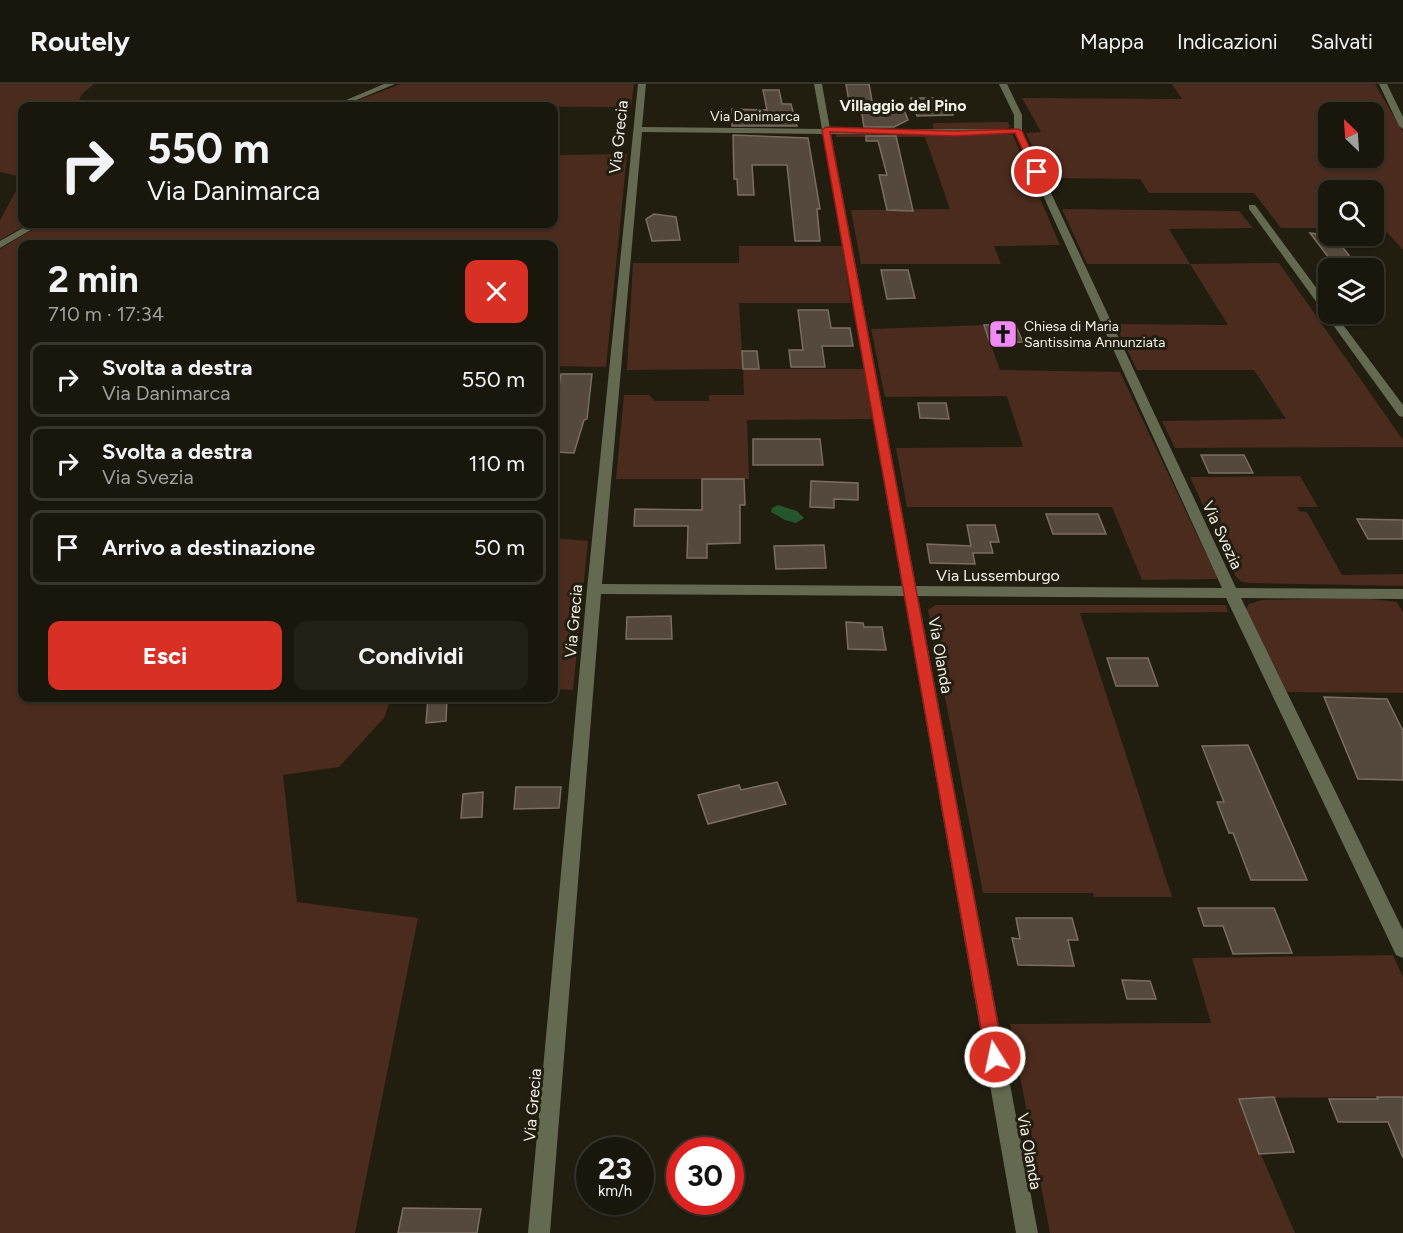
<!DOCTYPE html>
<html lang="it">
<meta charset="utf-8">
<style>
body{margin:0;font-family:Figtree,sans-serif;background:#221f14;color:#f1f3f6;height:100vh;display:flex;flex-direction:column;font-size:22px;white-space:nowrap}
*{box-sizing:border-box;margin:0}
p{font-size:20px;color:#9f9f9d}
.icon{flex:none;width:33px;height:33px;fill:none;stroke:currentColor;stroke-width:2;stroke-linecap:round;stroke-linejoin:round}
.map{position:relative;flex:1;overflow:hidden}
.side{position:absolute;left:18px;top:156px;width:540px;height:462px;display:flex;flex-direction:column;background:#19160b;border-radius:12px;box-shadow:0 2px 4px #0004,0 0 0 2px #37352c}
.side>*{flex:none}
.top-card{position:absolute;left:18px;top:18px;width:540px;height:126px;border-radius:12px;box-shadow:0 2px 4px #0004,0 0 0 2px #37352c;background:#19160b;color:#f1f3f6;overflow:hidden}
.needle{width:39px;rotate:335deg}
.tools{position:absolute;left:1318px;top:18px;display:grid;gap:12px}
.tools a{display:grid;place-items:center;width:66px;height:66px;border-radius:12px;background:#19160b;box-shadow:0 2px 4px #0004,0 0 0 2px #37352c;font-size:30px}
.speed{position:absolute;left:576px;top:1053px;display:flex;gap:12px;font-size:30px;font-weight:700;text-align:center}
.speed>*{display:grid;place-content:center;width:78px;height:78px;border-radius:50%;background:#19160b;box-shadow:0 2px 4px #0004,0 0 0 2px #37352c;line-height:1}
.speed small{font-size:15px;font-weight:400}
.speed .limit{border:9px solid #d22;background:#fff;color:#111}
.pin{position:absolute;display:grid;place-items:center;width:51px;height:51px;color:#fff;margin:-26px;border:3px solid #fff;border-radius:50%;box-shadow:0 2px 6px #0007}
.me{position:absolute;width:66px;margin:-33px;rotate:350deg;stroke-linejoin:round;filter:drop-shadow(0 0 4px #0008)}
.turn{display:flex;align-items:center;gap:21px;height:126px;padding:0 30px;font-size:27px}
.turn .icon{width:78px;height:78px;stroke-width:2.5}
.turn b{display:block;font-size:42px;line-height:51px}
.round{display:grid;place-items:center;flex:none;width:63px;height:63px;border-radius:12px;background:#221f14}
.summary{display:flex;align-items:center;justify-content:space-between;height:102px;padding:0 30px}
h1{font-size:36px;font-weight:700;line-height:45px}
.button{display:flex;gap:12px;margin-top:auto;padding:12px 30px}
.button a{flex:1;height:69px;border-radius:12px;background:#d93025;color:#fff;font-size:24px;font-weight:700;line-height:69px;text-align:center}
.button a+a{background:#221f14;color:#f1f3f6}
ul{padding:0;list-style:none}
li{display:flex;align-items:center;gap:18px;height:75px;margin:0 12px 9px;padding:0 18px;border:3px solid #37352c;border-radius:12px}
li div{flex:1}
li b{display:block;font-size:22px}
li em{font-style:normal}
header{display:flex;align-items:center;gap:36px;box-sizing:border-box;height:84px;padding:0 30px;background:#19160b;border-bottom:2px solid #37352c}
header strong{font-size:28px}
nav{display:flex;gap:33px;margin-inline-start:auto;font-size:21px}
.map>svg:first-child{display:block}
</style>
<header>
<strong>Routely</strong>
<nav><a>Mappa</a><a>Indicazioni</a><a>Salvati</a></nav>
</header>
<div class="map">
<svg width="1403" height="1149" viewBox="0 0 1403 1149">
<rect width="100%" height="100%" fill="#211d0f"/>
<path fill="#4b2b1d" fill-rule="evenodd" d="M0,0h94l-12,10 -6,12h-54v71l-22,-5z
M401,0h233l-3,23 -288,-1z
M1172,0h203l28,48v118l-20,-22h-9v-38h-45v38h-48l-27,-35h-105l-9,-14 -93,-1 -21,-45 15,-1 -19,-34 160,1zM1329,28h45v46h-45z
M1008,38l2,5c-11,6 -65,7 -77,1v-5z
M836,49h176l48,112 -66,1 7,18h-140l-10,-54 99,-1 -25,-72h-89z
M627,70l-21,213 -52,-1v-122h-532v454h369l-7,20 -45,49 -56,8 14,127 121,16 -63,315h-355v-984l42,-25h512v-69z
M22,96v44h6l-28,16v-20z
M1062,125l177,2 14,17 -84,1 21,35 89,-1 124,177v7l-228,1 -13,-27 124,-2 -32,-49h-117l-22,-46 113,1 -38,-61h-103z
M739,162h103l9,57h-112l4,66h121l8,50 -125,1 2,59h-133l8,-84h25l6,6h54v-6h35l-1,-26 -116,1 6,-107h106z
M984,241l16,45 120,2 98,207 -76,1 -30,-73h-205l-11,-59 127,-1 -16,-51 -122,1 -14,-68z
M1300,392l18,31h-21l2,4 8,1 35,63 61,-1v12l-153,-3 -8,-1 -6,-5 -46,-100z
M554,454l34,3 -15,149 -19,-1z
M1364,514l33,4 6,10v81l-116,-1 -41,-83 3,-5 13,-4z
M935,521h291l2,7 -148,1 92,284h-78l-1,-4h-110l-55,-283z
M1393,871l10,22v120l-160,1 17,54 35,81h-245l-40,-209 201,-1 -19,-65z"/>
<path fill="#24552c" d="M778,421l19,6 7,7 -8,5 -11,-3 -14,-8 1,-4z"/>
<path fill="#54493c" stroke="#7b6e61" stroke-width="1.5" d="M846,0h23l3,17 29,1 7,18 -14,7h-30l-3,-19h-11z
M763,6h16l3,14h9l6,22h-65v-17l35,1z
M911,14h32l10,17 -36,1z
M733,51l75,3 12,71h-3l3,32h-25l-8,-76h-35l2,30h-16l-1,-16h-3z
M866,52h30l17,75 -26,-1 -8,-35h8l-9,-34h-12z
M654,130l22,3 4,23 -28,1 -6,-22z
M1310,149l24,3 20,26h-22z
M881,186h27l7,28 -28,1z
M798,226h30l3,18h19l3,18h-31l3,21h-34l-2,-17h14z
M1015,240l8,18 -33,1 -6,-18z
M742,267h15l2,18h-16z
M561,290h31l-5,45 -3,1 -10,33 -20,-1v-47h2z
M918,319h28l3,16 -29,-1z
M753,355h67l3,26h-70z
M1201,371h43l9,18h-44z
M702,395h42l1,26h-5v38l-33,1v14h-20l1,-32h-54l1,-17 67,1z
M811,397l47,2v17l-24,-1v9l-24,-1z
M1046,430h52l8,20h-53z
M1357,435l46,1v19h-35z
M967,441h28l4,17h-9l3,11h-20l2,11 -45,-1 -3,-19 44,2z
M824,461l2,23 -50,1 -2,-23z
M671,532l1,23h-46l1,-22z
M846,538l17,1 1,4h18l4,23 -38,-1z
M1107,574h41l10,28h-42z
M1324,613l63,2 16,32v49l-45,-1z
M428,614h19l-1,23 -20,2z
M1248,661l44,100 15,35h-56l-18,-47h-4l-12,-31h7l-22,-56z
M777,698l9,22 -78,20 -10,-29 41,-10 2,5z
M516,703h45l-2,21 -45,1z
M483,708l-1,25 -21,1 2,-24z
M1198,824h76l18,45 -59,1 -10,-28h-19z
M1016,834h56l6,22h-10l6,26 -56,-1 -6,-27 8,1z
M1122,896l28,1 6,18h-29z
M1274,1013l20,55 -35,2 -20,-55z
M1377,1013h26v61l-15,-36h-50l-9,-23h49z
M403,1124l78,1 -4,24h-79z"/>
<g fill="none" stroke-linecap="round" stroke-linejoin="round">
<path fill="#636a51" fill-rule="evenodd" d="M384,0h11l-53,22h-10z
M638,0h8l-4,43 180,2 -8,-45h8l8,45h184v-14l-15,-31h8l15,31v16l214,457 167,1v10l-162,-1 162,332v28l-7,-3 -170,-357 -308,-2 120,637h-22l-112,-637 -303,-2 -51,639h-22l59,-644zM642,48l181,2 79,452 -300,-2zM831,50h184l207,454 -306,-2z
M1379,0h8l16,33v12l-4,-3z
M1249,121h6l74,100v9h6l68,91v12l-4,-1 -150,-207z
M30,140h11l-41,24v-7z"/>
</g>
<path fill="#d93025" stroke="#8d1f18" stroke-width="1.5" d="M826,43l128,4 64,-2 4,2 19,41 -4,2 -4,-2 -18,-39 -61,3 -124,-4 174,925 -3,7 -6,2 -7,-2 -2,-7 -164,-927z"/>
<defs>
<g id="church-square" transform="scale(1.5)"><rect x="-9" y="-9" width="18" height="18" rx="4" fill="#f08bf5" stroke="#211d0f"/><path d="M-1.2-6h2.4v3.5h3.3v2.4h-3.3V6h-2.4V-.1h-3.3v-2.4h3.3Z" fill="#111"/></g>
</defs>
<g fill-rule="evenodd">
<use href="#church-square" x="1003" y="250"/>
</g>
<g text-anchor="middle" stroke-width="6" stroke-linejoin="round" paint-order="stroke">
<g font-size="14" fill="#f4f2e8" stroke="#211d0f">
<text x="755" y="37">Via Danimarca</text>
</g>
<g font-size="14" fill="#f4f2e8" stroke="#211d0f" text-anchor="start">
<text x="1024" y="247">Chiesa di Maria<tspan x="1024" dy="16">Santissima Annunziata</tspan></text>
</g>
<g font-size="16" font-weight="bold" fill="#f4f2e8" stroke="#211d0f">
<text x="903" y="27">Villaggio del Pino</text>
</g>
<g font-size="16" fill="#f4f2e8" stroke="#211d0f">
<text transform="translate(618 53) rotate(-84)" y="6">Via Grecia</text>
<text transform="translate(1223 451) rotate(65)" y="6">Via Svezia</text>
<text x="998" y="497">Via Lussemburgo</text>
<text transform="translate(573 537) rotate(-85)" y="6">Via Grecia</text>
<text transform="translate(941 571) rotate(80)" y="6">Via Olanda</text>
<text transform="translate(532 1021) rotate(-85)" y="6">Via Grecia</text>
<text transform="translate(1030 1067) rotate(80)" y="6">Via Olanda</text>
</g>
</g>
</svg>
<div class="tools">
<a><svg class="needle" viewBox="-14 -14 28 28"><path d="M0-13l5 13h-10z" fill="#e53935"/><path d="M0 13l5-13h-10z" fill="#9f9f9d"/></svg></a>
<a><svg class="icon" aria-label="search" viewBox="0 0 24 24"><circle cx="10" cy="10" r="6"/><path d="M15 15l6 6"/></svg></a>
<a><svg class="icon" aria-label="layers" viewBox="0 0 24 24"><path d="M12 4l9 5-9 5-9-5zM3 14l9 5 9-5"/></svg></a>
</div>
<div class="speed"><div>23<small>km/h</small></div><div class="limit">30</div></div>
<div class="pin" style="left:1037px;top:88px;background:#d93025"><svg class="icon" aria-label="arrive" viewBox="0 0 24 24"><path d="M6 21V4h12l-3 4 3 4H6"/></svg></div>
<svg class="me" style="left:995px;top:973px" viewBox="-20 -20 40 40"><circle r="17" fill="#d93025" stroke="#fff" stroke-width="3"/><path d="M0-11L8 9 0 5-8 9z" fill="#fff"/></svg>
<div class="top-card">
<div class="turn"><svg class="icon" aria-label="right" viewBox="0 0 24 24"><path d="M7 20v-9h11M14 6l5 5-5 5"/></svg><div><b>550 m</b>Via Danimarca</div></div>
</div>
<section class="side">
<div class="summary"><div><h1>2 min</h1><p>710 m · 17:34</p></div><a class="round" style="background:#d93025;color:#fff"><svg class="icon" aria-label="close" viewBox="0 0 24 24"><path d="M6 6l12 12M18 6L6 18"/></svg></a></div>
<ul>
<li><svg class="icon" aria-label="right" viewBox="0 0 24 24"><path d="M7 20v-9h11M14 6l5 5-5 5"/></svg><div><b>Svolta a destra</b><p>Via Danimarca</p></div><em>550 m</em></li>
<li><svg class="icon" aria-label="right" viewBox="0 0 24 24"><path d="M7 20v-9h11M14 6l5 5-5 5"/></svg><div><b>Svolta a destra</b><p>Via Svezia</p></div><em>110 m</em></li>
<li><svg class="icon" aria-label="arrive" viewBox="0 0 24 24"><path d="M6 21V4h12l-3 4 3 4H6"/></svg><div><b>Arrivo a destinazione</b></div><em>50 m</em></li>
</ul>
<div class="button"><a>Esci</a><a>Condividi</a></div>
</section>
</div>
